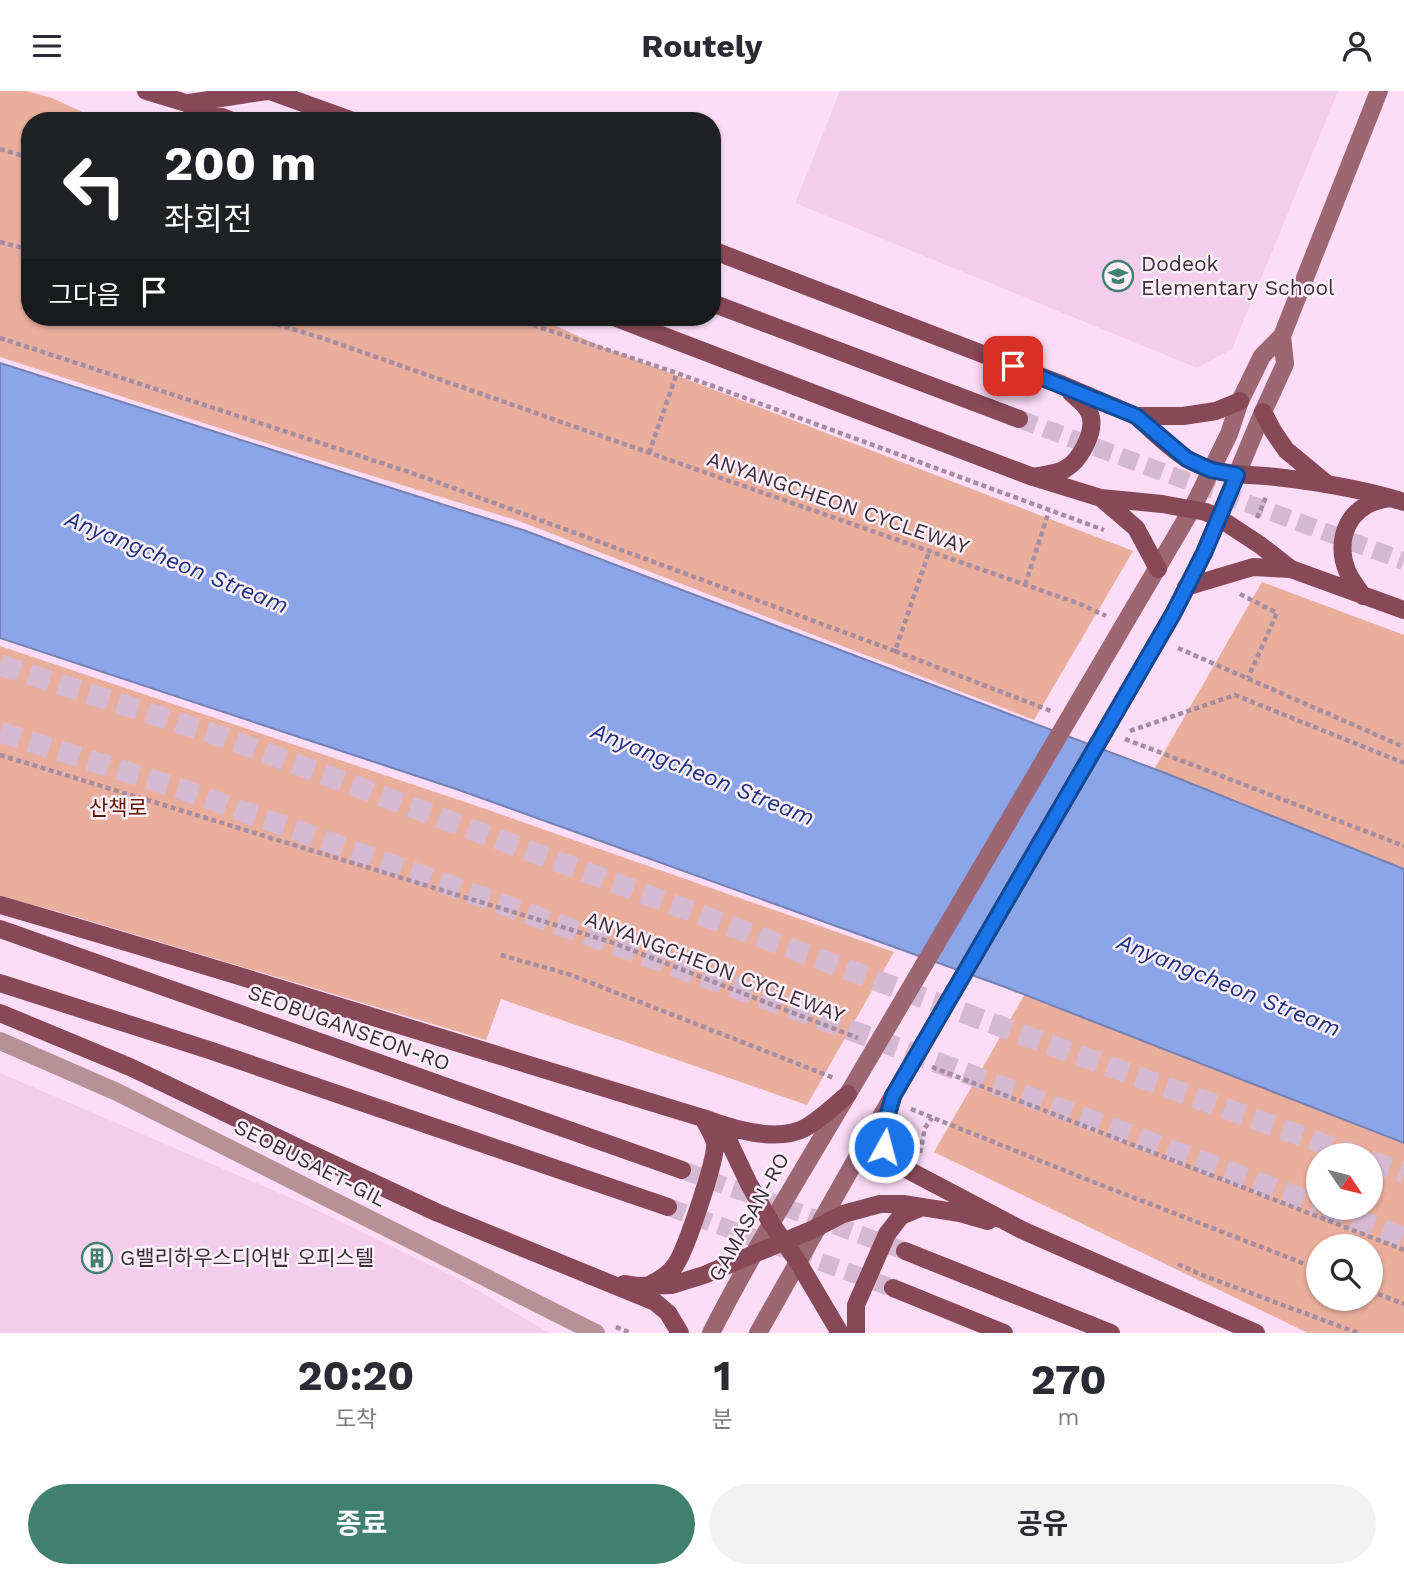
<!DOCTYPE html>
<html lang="ko">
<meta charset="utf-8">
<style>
body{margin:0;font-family:"Work Sans","Noto Sans KR",sans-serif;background:#f2f2f3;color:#2b2b33;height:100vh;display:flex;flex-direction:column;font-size:26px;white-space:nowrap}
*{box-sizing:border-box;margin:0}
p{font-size:23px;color:#7c7c81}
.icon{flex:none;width:38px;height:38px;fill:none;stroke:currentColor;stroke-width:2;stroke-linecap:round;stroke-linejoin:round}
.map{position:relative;height:1242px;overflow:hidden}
.drawer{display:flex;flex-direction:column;background:#fff;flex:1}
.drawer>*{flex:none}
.banner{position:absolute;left:21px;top:21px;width:700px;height:214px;border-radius:28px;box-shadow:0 2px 5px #0004;background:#202124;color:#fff;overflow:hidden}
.needle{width:46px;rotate:125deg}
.controls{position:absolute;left:1306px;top:1052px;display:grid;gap:14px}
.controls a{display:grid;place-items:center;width:77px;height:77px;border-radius:50%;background:#fff;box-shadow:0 2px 5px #0004;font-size:35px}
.pin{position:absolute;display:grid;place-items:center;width:60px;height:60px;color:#fff;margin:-30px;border-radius:14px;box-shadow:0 4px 10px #0006}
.me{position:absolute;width:77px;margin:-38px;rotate:7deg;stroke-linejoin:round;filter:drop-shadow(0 0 5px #0008)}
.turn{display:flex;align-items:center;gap:24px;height:147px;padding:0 28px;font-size:32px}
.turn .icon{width:91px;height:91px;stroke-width:2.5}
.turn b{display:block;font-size:49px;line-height:60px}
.then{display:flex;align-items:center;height:66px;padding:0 28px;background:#0003;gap:14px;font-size:26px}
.eta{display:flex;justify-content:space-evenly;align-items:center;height:119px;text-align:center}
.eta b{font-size:42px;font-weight:700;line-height:49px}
.cta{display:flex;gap:14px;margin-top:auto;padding:14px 28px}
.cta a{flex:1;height:80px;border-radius:42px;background:#41806e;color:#fff;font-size:28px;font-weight:700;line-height:80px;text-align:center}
.cta a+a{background:#f2f2f3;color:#2b2b33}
header{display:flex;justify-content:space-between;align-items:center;height:91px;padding:0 28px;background:#fff;font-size:32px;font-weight:700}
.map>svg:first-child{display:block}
</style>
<header><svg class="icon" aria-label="menu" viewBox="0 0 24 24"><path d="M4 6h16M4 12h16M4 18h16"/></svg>Routely<svg class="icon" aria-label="person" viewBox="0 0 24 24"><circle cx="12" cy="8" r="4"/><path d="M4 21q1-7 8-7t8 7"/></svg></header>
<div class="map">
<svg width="1404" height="1242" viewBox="0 0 1404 1242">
<rect width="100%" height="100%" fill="#fcdcf6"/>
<path fill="#f3ceec" d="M840,0h498l-106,258 -35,19 -402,-165z
M0,982l298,128 159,77 92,55h-549z"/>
<path fill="#eaae9d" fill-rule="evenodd" d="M0,0h27l25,7 50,23h-72v196h506l64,29 533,205 -99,169 -515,-199 -241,-74 -278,-90z
M1262,491l142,53v698h-96l-374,-181zM1318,1064h52v52h-52zM1318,1155h52v53h-52z
M0,555l474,159 420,147 -87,153 -306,-106 -15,41 -416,-125 -70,-19z"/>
<path fill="#8ca5e9" stroke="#7481b4" stroke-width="2" d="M0,272l526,168 639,242 239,96v274l-399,-156 -546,-197 -459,-152z"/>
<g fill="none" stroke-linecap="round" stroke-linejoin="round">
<path stroke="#d5b9d0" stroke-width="18" stroke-dasharray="18 9" stroke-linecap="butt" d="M1019,328l385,142
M682,1079l223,81
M668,1116l225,81"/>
<path stroke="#d5b9d0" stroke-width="21" stroke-dasharray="21 10" stroke-linecap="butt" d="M0,574l226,73 808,301 320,116
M0,641l181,57 624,224 513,192
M1370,1070l34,12
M1325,1116l79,31"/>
<path stroke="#a48da0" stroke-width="4.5" stroke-dasharray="5 3.5" stroke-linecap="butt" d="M0,58l30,9
M0,151l30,8
M252,226l70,21 758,266 26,12
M509,226l168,56 427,157
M0,247l418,137 477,176 34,-99
M649,362l28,-80
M1257,427l9,-21
M1025,494l24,-74
M1240,503l37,19 -29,65
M1178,557l226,99
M895,560l156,60
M1130,640l105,-36 169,68
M1125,648l279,107
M0,664l611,187 247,96
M501,864l70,20 263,103
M932,976l472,183
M911,1018l185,74 222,86
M920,1062l5,-25 7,-10
M1178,1173l24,11 156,58
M1370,1200l34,13
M616,1236l15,6"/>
<path stroke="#b69198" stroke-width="18" d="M0,950l117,51 479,241"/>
<path stroke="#9c6673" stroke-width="18" d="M711,1242c42,-82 90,-160 137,-239l344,-585 37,-75 11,-33 22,-45 20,-20 97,-245
M758,1242l92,-163 323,-556 31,-61 59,-141 22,-48 -3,-28"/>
<path stroke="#874858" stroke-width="18" d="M146,0l40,12 46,18
M270,0l83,30
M189,12l78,-12
M712,159l351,135 73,31h47l33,-5 24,-10
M712,212l307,116
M614,226l419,160 68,21 35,30 22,41
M1263,321l10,19 13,19 41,34
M1136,325c16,14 32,31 50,42 27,18 59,16 90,19 43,5 87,12 128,25
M1033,386c10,-2 24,-3 32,-8 15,-8 29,-35 26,-51 -2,-11 -12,-18 -20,-25
M1101,407l61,6 44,8 13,6 41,27 31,24
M1186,496l67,-20 38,2 113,41
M1363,505c-5,-7 -11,-15 -15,-23 -11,-25 -6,-54 19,-68 6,-4 14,-5 21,-7
M0,814c235,68 469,142 703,213 29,11 73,25 102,10 16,-9 29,-22 43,-34
M0,838l682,241
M0,892l209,67 459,157
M0,922l130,54 171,82 137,64 217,89 13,11 12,20
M893,1005l-9,32v19l7,14 131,69 234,103
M721,1034l28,59 22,39 27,39 42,71
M905,1160l206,82
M624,1193l13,2 35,-1 32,-10 112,-47 27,-14 37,-10h23l57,9 28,8
M651,1193c10,-5 19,-10 25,-20 10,-15 41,-106 39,-121 -2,-8 -8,-18 -12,-25
M893,1197l111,45
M856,1242v-28l31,-71 14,-18 19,-8"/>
</g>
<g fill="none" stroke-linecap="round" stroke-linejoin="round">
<g stroke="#114b97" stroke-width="18">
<path id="route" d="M884,1056v-19l9,-32 280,-482 31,-61 33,-78 -26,-5 -24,-11 -51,-43 -123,-50"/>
</g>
<use href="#route" stroke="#1a73e8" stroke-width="12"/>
</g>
<defs>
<g id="school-ring" transform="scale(1.575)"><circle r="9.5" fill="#fdf0fa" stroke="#41806e" stroke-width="1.5"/><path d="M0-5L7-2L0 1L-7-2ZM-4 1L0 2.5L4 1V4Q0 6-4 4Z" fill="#41806e"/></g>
<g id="building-ring" transform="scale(1.575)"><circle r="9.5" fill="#fdf0fa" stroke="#41806e" stroke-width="1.5"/><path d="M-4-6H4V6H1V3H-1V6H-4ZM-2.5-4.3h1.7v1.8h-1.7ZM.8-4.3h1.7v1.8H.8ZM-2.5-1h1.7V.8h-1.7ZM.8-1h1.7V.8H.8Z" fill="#41806e"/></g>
</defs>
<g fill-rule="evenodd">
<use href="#school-ring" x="1118" y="185"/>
<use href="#building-ring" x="97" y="1167"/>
</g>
<g text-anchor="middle" stroke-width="5" stroke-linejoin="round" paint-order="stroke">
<g font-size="21" fill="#3b2e38" stroke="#fdf0fa" text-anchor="start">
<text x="1141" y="180">Dodeok<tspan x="1141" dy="24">Elementary School</tspan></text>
<text x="120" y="1174">G밸리하우스디어반 오피스텔</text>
</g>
<g font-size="21" fill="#3b2e38" stroke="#fdf0fa">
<text transform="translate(838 412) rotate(19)" y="7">ANYANGCHEON CYCLEWAY</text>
<text transform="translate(715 876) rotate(21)" y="7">ANYANGCHEON CYCLEWAY</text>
<text transform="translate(349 937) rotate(20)" y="7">SEOBUGANSEON-RO</text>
<text transform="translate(310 1072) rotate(27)" y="7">SEOBUSAET-GIL</text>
<text transform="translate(749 1126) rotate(-61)" y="7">GAMASAN-RO</text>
</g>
<g font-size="21" fill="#5e1802" stroke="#fdf0fa">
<text x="118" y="724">산책로</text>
</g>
<g font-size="23" font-style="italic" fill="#203381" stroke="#fdf0fa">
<text transform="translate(177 471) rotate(22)" y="8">Anyangcheon Stream</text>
<text transform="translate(703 683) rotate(22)" y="8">Anyangcheon Stream</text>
<text transform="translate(1229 894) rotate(22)" y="8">Anyangcheon Stream</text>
</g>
</g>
</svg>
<div class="controls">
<a><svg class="needle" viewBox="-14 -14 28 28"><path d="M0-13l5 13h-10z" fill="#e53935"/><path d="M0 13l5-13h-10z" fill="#7c7c81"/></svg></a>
<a><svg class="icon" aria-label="search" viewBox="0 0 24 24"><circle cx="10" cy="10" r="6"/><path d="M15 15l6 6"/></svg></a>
</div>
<div class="pin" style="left:1013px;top:275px;background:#d93025"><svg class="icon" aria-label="arrive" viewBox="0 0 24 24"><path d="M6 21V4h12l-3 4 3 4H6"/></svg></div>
<svg class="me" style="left:884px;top:1056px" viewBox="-20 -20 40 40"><circle r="17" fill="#1a73e8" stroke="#fff" stroke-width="3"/><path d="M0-11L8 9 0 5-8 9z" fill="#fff"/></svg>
<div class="banner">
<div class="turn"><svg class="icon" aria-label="left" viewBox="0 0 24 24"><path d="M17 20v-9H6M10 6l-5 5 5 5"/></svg><div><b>200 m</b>좌회전</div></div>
<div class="then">그다음<svg class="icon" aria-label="arrive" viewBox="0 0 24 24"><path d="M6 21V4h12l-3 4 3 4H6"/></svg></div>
</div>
</div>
<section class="drawer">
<div class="eta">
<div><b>20:20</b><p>도착</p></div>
<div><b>1</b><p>분</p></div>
<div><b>270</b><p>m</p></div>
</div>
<div class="cta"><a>종료</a><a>공유</a></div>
</section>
